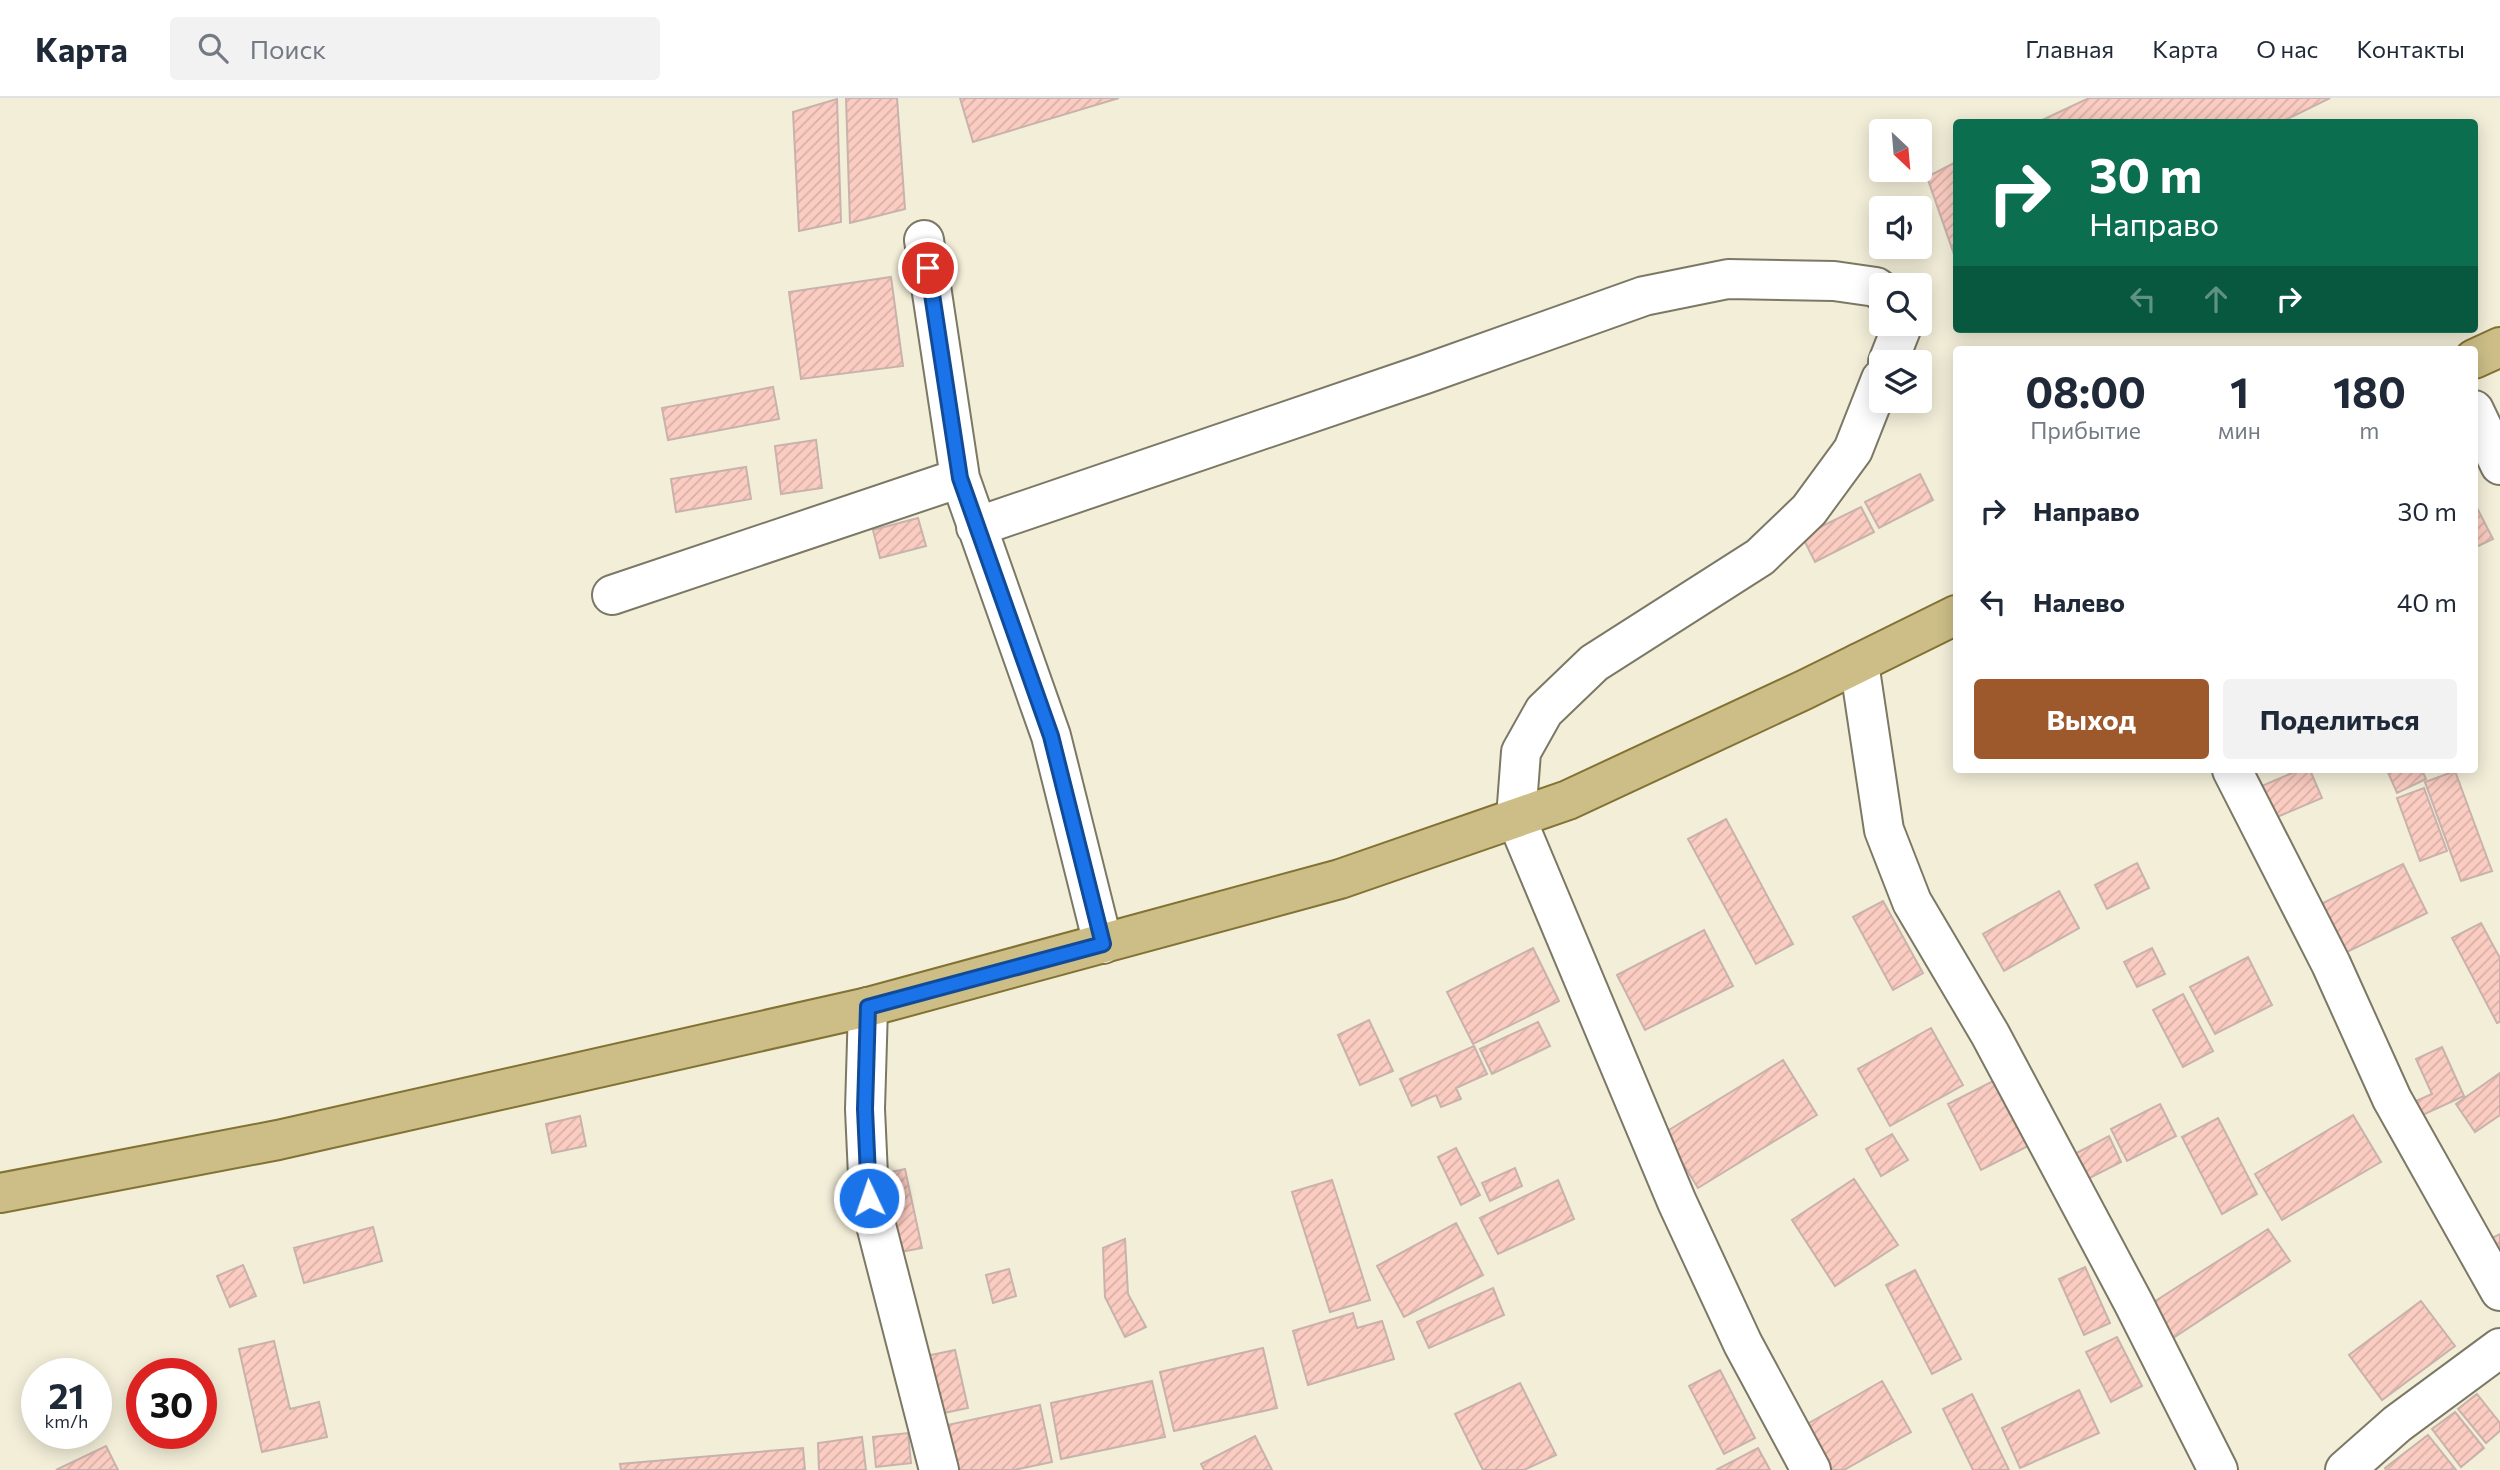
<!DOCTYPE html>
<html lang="ru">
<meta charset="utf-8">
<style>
body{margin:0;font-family:Commissioner,sans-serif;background:#f2f2f3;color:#1f2937;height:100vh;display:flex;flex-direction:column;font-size:26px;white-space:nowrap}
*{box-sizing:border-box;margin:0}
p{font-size:23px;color:#747a83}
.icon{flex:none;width:38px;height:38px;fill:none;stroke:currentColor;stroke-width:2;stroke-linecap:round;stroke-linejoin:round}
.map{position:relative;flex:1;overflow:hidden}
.drawer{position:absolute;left:1953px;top:248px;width:525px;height:427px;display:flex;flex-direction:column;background:#fff;border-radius:7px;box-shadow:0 4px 18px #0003}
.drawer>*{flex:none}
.hud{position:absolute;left:1953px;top:21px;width:525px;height:214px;border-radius:7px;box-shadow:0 4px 18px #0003;background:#0b6e4f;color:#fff;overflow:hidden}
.needle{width:46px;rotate:154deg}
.controls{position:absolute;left:1869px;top:21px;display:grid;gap:14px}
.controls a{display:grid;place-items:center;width:63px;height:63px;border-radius:7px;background:#fff;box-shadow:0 4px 18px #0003;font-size:35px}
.speed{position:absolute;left:21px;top:1260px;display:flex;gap:14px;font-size:35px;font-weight:700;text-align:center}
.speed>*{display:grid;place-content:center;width:91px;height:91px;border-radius:50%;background:#fff;box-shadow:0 4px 18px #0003;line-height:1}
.speed small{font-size:18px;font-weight:400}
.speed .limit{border:10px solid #d22;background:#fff;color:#111}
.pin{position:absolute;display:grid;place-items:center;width:60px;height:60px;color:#fff;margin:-30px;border:4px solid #fff;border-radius:50%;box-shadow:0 2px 7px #0007}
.me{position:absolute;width:77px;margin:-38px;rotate:357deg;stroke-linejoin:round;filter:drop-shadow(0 0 5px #0008)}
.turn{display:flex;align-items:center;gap:24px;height:147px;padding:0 21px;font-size:32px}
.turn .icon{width:91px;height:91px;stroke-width:2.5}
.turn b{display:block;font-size:49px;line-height:60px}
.lanes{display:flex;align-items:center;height:66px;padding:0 21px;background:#0003;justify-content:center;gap:35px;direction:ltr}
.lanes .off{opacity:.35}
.eta{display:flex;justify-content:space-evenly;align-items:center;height:119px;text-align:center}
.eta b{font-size:42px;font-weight:700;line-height:49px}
.cta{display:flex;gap:14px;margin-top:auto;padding:14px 21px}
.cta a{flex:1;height:80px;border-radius:7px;background:#9d582b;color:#fff;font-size:28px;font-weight:700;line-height:80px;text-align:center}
.cta a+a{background:#f2f2f3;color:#1f2937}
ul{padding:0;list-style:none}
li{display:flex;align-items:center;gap:21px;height:91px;padding:0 21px}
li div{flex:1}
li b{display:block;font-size:26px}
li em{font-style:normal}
header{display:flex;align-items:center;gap:42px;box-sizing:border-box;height:98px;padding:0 35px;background:#fff;border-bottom:2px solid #e0e1e3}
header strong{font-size:33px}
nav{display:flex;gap:38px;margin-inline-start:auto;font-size:24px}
.search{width:490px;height:63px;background:#f2f2f3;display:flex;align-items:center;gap:18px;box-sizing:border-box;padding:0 24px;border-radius:7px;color:#747a83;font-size:26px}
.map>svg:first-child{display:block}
</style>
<header>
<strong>Карта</strong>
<div class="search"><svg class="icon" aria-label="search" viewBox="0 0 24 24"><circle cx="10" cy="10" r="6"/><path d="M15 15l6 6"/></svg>Поиск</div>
<nav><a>Главная</a><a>Карта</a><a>О нас</a><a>Контакты</a></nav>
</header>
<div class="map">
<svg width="2500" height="1372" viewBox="0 0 2500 1372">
<defs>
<pattern id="building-hatch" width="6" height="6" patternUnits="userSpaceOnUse" patternTransform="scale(1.75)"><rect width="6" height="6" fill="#fbccc1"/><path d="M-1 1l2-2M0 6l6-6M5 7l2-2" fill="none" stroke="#d8b0a6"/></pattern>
</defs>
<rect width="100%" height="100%" fill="#f2eed8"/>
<path fill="url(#building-hatch)" stroke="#c9b2ac" stroke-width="2" d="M846,0h51l8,111 -55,14z
M960,0h159l-146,44z
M2089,0h241l-49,24h-243z
M837,1l4,123 -42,9 -6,-119z
M1956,64v98l-29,-83z
M891,179l12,89 -102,13 -12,-87z
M773,289l6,32 -111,21 -6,-32z
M816,342l6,48 -41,6 -6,-48z
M746,369l5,32 -75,13 -5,-33z
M1920,376l13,26 -54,28 -14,-26z
M2474,404l19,37 -19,9z
M1861,409l13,25 -59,30 -13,-26z
M918,420l8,28 -46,12 -7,-28z
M2299,672h11l12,28 -52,22 -13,-32z
M2387,672h35l4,9 -29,14z
M2455,673l37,100 -31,10 -36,-99z
M2424,690l23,63 -27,10 -23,-63z
M1726,721l67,125 -37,20 -68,-125z
M2137,765l12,25 -42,21 -12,-24z
M2403,766l24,49 -82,40 -24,-49z
M2059,793l20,37 -75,43 -21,-37z
M1883,803l40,72 -30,17 -40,-73z
M2481,825l19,35v64l-3,1 -45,-85z
M1704,832l29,56 -88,44 -28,-55z
M1533,850l26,53 -86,43 -26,-52z
M2152,850l13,26 -28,13 -13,-25z
M2248,859l24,48 -57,29 -25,-47z
M2183,896l30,57 -30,16 -30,-57z
M1369,922l24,51 -33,14 -22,-50z
M1538,924l12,24 -58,28 -12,-25z
M1931,930l32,57 -73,41 -32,-57z
M1474,948l13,28 -31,14 5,11 -20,8 -5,-12 -24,11 -12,-27z
M2442,949l22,49 -48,22 -7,-14 23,-10 -16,-35z
M1783,962l34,55 -119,73 -34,-55z
M2500,975v42l-25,17 -19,-28z
M1997,981l33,66 -49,25 -33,-66z
M2160,1006l16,32 -49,25 -16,-32z
M2353,1017l28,47 -99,58 -27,-46z
M580,1018l6,30 -34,7 -6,-29z
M2218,1020l39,76 -35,20 -40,-77z
M1892,1036l16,26 -27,16 -15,-27z
M2109,1038l12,26 -43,22 -13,-25z
M1456,1050l24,47 -19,10 -23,-48z
M1515,1070l7,18 -32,15 -8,-18z
M905,1071l17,79 -27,5 -17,-78z
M1854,1081l44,66 -63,41 -43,-66z
M1332,1082l38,120 -40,12 -38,-120z
M1558,1082l16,39 -76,35 -18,-36z
M1456,1125l27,52 -79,42 -27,-51z
M373,1129l9,34 -78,22 -10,-35z
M2268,1131l22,32 -123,81 -21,-35z
M2500,1136v25l-10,-20z
M1125,1141l3,55 18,33 -21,10 -20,-40 -2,-49z
M243,1167l13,31 -26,11 -13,-31z
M2085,1169l25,56 -26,12 -25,-56z
M1009,1171l7,27 -23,7 -7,-28z
M1915,1172l46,89 -29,15 -46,-89z
M1493,1190l11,27 -75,33 -12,-26z
M2421,1203l34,45 -73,54 -33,-45z
M1353,1215l4,15 25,-7 12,38 -86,26 -15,-54z
M2117,1239l25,49 -31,16 -25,-50z
M274,1243l16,68 29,-7 8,35 -65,15 -23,-103z
M1263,1250l14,60 -103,23 -14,-59z
M955,1252l13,58 -29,6 -13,-58z
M1720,1272l35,68 -31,16 -35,-68z
M1152,1283l13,56 -104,22 -10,-56z
M1882,1283l29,51 -67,38h-27l-22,-39z
M1520,1285l36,72 -32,15h-41l-28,-56z
M2079,1292l20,43 -79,35 -18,-40z
M1972,1296l37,76h-36l-30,-61z
M2477,1296l23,29v8l-14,12 -28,-34z
M1040,1307l12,57 -38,8h-61l-10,-44z
M2455,1314l29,36 -23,19 -29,-38z
M908,1335l3,30 -35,4 -3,-30z
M2428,1337l28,35h-70l-1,-2z
M1255,1338l17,34h-68l-3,-6z
M862,1339l4,33h-47l-1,-27z
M106,1348l12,24h-62z
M803,1350l2,22h-184l-1,-6z
M1758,1350l12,22h-54z"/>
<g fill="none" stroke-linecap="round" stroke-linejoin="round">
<g stroke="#7b7865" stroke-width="42">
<path id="minor" d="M924,142l36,238 91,258 52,208
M1888,264l15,-38
M2474,312l26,55
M976,429l449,-153 219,-78 84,-17 106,2 42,6 5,4
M612,497l348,-117
M1859,565l25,167 28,72 78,132 143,268 85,168
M2232,672l99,194 61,135 108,192
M868,909l-3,102 4,89 70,272
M1811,1372l-68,-126 -66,-142 -161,-384 5,-66 23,-41 50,-48 166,-106 49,-47 44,-60 28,-71
M2345,1372l52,-46 103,-76"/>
</g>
<g stroke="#827233" stroke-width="42">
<path id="major" d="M2474,261l26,-12
M0,1095l278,-53 590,-133 472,-128 228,-79 236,-110 152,-75"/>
</g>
<use href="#minor" stroke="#fff" stroke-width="38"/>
<use href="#major" stroke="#ccbe86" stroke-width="38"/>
</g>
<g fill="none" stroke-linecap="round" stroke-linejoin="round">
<g stroke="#114b97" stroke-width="18">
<path id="route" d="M869,1100l-4,-89 3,-102 235,-63 -52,-208 -91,-258 -32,-210"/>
</g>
<use href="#route" stroke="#1a73e8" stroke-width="12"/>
</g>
</svg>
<div class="controls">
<a><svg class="needle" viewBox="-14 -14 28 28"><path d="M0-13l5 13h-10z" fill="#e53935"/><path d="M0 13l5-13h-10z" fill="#747a83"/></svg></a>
<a><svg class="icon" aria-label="sound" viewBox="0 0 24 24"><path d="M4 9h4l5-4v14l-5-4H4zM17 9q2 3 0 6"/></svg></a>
<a><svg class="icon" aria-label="search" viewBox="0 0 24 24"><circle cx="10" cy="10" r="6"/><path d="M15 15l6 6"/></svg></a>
<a><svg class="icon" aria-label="layers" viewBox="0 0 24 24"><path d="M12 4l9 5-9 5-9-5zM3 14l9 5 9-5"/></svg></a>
</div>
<div class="speed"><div>21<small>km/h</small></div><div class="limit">30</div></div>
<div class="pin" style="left:928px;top:170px;background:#d93025"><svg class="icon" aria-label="arrive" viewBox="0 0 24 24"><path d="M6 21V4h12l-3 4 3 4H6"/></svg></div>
<svg class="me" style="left:869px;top:1100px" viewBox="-20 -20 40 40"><circle r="17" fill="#1a73e8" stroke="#fff" stroke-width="3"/><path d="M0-11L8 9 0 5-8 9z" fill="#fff"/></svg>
<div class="hud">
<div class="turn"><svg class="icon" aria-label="right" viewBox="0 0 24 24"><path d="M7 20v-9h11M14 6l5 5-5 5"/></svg><div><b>30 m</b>Направо</div></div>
<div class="lanes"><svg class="icon off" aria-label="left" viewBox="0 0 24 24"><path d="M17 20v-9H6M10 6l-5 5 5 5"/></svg><svg class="icon off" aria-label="ahead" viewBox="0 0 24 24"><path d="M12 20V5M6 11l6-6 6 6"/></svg><svg class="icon" aria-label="right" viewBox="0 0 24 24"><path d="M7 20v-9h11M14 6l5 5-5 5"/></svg></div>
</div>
<section class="drawer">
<div class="eta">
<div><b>08:00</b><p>Прибытие</p></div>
<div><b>1</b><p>мин</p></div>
<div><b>180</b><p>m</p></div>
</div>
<ul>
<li><svg class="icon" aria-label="right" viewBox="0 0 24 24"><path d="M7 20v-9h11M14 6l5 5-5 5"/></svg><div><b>Направо</b></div><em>30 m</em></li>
<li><svg class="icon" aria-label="left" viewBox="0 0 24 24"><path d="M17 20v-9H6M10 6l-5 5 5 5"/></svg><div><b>Налево</b></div><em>40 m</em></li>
</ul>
<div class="cta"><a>Выход</a><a>Поделиться</a></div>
</section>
</div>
